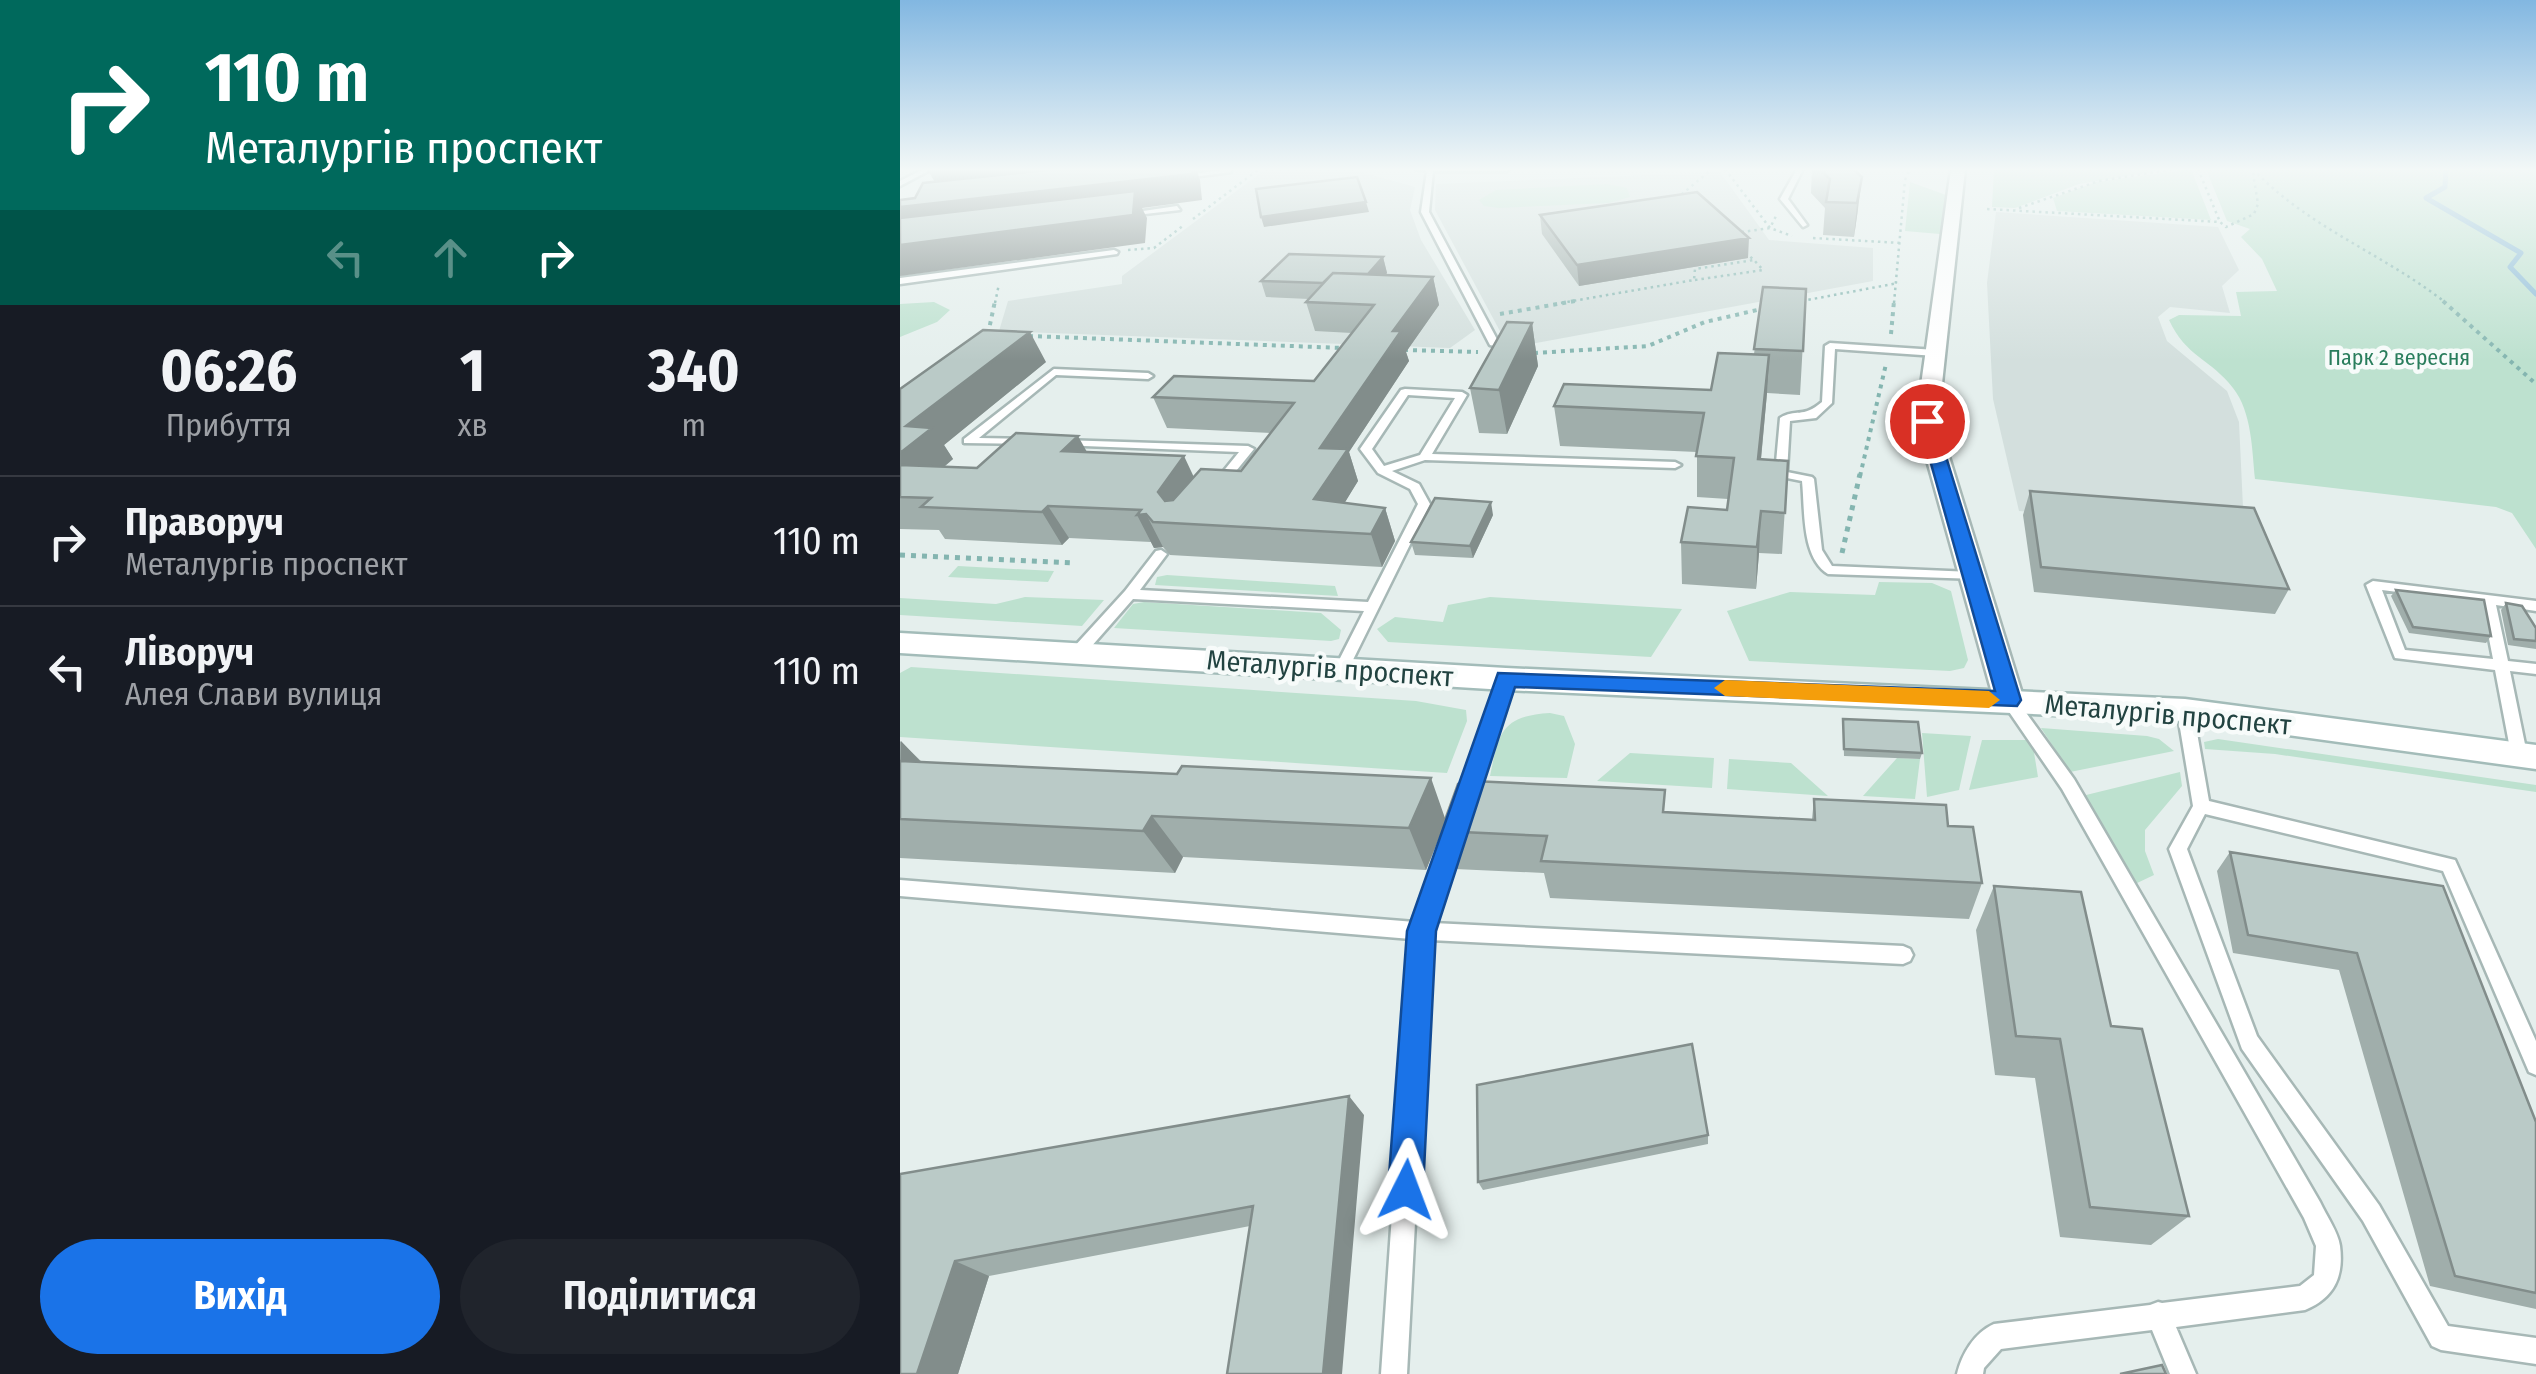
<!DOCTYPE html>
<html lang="uk">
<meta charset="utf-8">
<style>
body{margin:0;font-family:"Fira Sans Condensed",sans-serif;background:#20242c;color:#f1f3f6;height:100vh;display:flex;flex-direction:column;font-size:38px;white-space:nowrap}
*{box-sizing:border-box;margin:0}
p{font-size:32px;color:#9ea1a6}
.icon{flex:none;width:55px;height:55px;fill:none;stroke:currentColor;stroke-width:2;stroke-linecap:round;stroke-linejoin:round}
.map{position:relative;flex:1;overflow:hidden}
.sheet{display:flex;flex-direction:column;background:#171b24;width:900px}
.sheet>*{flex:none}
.hud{background:#00695c;color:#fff;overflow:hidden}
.pin{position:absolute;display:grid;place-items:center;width:85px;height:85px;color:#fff;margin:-42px;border:5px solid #fff;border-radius:50%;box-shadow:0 2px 10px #0007}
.me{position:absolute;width:110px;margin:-55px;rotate:3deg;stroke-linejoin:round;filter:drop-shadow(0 0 8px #0008)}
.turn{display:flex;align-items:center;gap:35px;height:210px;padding:0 40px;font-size:45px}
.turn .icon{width:130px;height:130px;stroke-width:2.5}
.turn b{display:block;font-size:70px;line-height:85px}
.lanes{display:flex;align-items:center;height:95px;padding:0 40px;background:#0003;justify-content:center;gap:50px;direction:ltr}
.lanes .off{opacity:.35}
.eta{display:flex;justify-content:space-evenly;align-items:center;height:170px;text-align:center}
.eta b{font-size:60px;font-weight:700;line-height:70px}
.primary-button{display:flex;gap:20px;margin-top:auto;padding:20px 40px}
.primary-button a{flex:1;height:115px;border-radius:60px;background:#1a73e8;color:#fff;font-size:40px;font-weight:700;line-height:115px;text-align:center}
.primary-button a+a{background:#20242c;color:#f1f3f6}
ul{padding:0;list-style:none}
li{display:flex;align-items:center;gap:30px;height:130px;padding:0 40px;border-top:2px solid #363941}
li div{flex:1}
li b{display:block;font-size:38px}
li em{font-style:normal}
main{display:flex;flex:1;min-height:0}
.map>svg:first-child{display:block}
</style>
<main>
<section class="sheet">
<div class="hud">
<div class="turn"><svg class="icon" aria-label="right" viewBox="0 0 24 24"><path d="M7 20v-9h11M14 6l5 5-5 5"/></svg><div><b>110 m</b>Металургів проспект</div></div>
<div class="lanes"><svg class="icon off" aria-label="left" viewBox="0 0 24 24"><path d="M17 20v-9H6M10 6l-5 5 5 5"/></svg><svg class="icon off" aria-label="ahead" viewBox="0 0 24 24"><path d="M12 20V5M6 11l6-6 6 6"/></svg><svg class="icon" aria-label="right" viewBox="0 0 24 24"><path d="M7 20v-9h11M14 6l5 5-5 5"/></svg></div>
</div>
<div class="eta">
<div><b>06:26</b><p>Прибуття</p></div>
<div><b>1</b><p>хв</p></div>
<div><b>340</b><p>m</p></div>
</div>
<ul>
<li><svg class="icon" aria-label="right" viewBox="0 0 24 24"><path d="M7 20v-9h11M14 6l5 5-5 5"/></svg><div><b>Праворуч</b><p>Металургів проспект</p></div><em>110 m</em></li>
<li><svg class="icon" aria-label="left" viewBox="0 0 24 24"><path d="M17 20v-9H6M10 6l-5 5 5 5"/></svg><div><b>Ліворуч</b><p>Алея Слави вулиця</p></div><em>110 m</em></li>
</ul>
<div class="primary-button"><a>Вихід</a><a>Поділитися</a></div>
</section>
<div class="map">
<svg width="1636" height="1374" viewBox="0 0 1636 1374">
<rect width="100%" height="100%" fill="#e5efed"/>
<path fill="#d3dfdd" d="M366,169h84l65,18 -5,23 11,30 54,90 -25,18 -451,-17 9,-30 114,-17v-8z
M820,172l49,68 104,8v33l-364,67 -74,-138 1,-26z
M1096,212l222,15 21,43 -17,16 8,27 -60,-6 -12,10 9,24 60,50 12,31 5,107 -225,-18 -26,-112 -6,-116z"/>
<path fill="#bde1cf" d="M1094,169h174l-89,15 -64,24 -23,-1z
M1291,169l20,51 -154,-9 -4,-13 43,-16z
M1306,169h330v380l-24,-36 -16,-6 -241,-28c-3,-29 -3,-67 -22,-91 -22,-29 -47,-31 -64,-68l10,-5 62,1 -5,-24 41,-1 -15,-32 -21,-22 9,-8 -23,-8z
M1010,182l36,13 -6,39 -35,-3z
M707,184l20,4 3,9 -21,6 -110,5 -15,-2 -5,-6 17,-10z
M34,302l16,8 -13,12 -37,15v-33z
M58,566l96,5 -6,11 -100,-5z
M267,575l168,11 3,10 -183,-11 2,-8z
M979,582l53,1 19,8 17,69 -4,8 -14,3 -201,-10 -22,-50 63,-19 85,3z
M125,597l79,3 -22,26 -182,-11v-17l96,6z
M590,597l192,12 -31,48 -263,-15 -11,-13 18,-12 48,5 5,-17z
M244,602l177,11 20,17 -2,9 -8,2 -217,-13 19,-24z
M11,667l505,34 50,9 1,11 -20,52 -547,-36v-64z
M650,713l14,3 11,28 -8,34 -77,-2c9,-43 11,-60 60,-63z
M1141,728l106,8 12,3 15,12 -104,21z
M1022,733l49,3 -12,54 -32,7z
M1318,739l318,46v7l-261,-38 -70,-5 -1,-7z
M1082,740h50l6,37 -69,13z
M730,753l84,5 -2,30 -115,-7z
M997,758l23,1 -5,40 -52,-3z
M829,759l62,4 37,33 -101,-7z
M1280,772l2,14 -37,44v21l9,24 -19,9 -53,-88z"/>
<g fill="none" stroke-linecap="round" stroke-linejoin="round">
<path stroke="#8abbd7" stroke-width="5" d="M1546,169l-1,18 -19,11 95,55 -11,14 26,27"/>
<g stroke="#a7b8b6" stroke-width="5">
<path id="lane" d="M24,169h8l-32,17v-5z
M328,169l3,1v2l-54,7 -4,-2z
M515,169h95l-3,2h-74l-4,41 71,133 -2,2 -8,-2 -69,-133 6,-41z
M897,169h6l-15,30 19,26 -4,2 -23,-28z
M277,206l3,4 -53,6 -4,-2z
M214,250l4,2 -1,2 -217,30v-6z
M930,343l106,7 5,3 -5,3 -101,-7 -3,54 -16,15 -26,3 -3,51 25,5 2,2 8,71 10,16 140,6 7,4 -2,3 -149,-5c-27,-17 -23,-64 -26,-93l-25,-5 -2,-2 5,-56c16,-10 22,1 42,-16l3,-56z
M154,369l94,4 5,3 -5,3 -92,-4 -77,63 45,1 4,1v4l-64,-1v-4z
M505,389l57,3 5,3 -35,59 243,8 6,3 -6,3 -250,-8 -33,11 27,13 11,20 -84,170 -5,1 -7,-5 30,-59 -231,-12 -50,57h-10l-2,-4 2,-4 52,-57 31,-40 5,-1 6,4 -27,36 228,12 50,-98 -8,-15 -32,-16 -18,-24 41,-59zM508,395l47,3 -35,57 -36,11 -12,-17z
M162,440l186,6 6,3 -31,38 -4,1 -6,-4 26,-32 -181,-7v-4z
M1473,581l163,20v10l-40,-6 12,56 28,3v10l-26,-3 17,83 -2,4h-12l-2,-4 -16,-84 -100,-12 -29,-73zM1482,590l100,13 11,56 -88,-9z
M606,674l7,5 -42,124 -2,5 -6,2 -6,-2 -2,-5 44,-124z
M1109,694l5,2 60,83 246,423c6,13 18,30 20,44 4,31 -6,52 -35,64l-129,17 20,47h-26l-18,-44 -151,19 -17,19 -1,6h-26c5,-20 17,-41 37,-50l156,-19 8,-3 4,1 138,-17 14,-11 2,-29 -12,-28 -242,-429 -61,-89z
M1285,704l5,2 3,4 16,91 246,59 81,181v34l-7,-3 -86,-201 -238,-57 -18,35 70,187 122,169 69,121 88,12v26l-95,-14 -9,-4 -69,-125 -121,-172 -73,-200 24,-43 -16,-96 3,-4z
M553,827l6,2 3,5 -29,89 470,23 7,3 3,6 -3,6 -7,3 -473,-24 -23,434h-26l30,-435 -511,-43v-16l515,42 29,-88 3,-5z"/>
</g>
<g stroke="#a7b8b6" stroke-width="5">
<path id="street" d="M1051,169h14l-27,252 86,279 -4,8 -11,3 -11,-3 -4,-8 -78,-279z"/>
</g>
<g stroke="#a3bcb9" stroke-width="5">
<path id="secondary" d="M0,633l606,35 679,31 351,46v24l-351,-48 -679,-31 -606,-37z"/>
</g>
<path stroke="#84b5b0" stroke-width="2.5" stroke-dasharray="2.5 4" stroke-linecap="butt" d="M825,169l45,59 22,8
M1298,169l22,53
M1353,169c54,58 131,85 193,134
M787,199l-5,-5 30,-25
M1119,208l80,-27 77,-12
M1087,209l233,13 6,5 28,-13 4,-10 -5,-31
M293,219l66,-50
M835,233l35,-5 6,-12
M913,238l87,5
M228,250l26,-2 30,-23
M795,280l68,-10 -9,-10
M902,301l96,-18
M95,303l4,-19
M661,303l133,-23 1,-11 59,-9 -8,-7
M994,303l11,-123 5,-11"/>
<path stroke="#84b5b0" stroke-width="4" stroke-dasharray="4 5" stroke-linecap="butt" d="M1543,301l93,83
M600,314l75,-13
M88,334l7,-33
M991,334l3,-33
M129,336l314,12
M504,350l74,2
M634,353l114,-7 57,-24 61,-14
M960,476l26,-112"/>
<path stroke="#84b5b0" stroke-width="5" stroke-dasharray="5 6" stroke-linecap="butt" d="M942,553l18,-79
M0,555l173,8"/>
<use href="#lane" fill="#fff" fill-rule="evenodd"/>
<use href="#street" fill="#fff" fill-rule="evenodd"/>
<use href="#secondary" fill="#fff" fill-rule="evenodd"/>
</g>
<path fill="#a0aeab" d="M912,169h41l5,40 -4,28 -31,-2 2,-27 -14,-15z
M640,215l208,43 -169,28 -37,-52z
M483,257l4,16 -2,2 48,2 6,28 -33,47 3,9 -60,91 9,29 -14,22 41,5 10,33 -13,26 -212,-12 -7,-8 -9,1 -3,-6 -82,-4 -7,7 -117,-6 -6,-9 -39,-1v-140l146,-27 -102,83 9,14 -9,8 33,1 110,-16 107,25 47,-6 30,-38 -104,-5 -14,-31 161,-16 38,-48 -37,-2 -9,-29 3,-3 -43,-2 -5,-16z
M863,287l43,2 -6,106 -33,-2 -6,67 27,1 -6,93 -23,-1 -3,36 -74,-5 -1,-42 46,-32 1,-11 -31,-2v-45l-137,-6 -6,-40 157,-16 43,-36z
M632,323l6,43 -31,68 -28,-1 -9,-45z
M1130,491l259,98 -14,25 -241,-22 -11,-77z
M593,515l-20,43 -58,-3 -4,-13z
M1496,590l95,46 -5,7 -77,-10 -18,-37z
M1606,603l30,25v21l-28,-4 -7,-35z
M943,719l79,34 -2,6 -76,-3z
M0,741l22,21 523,57 222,-6 145,6 2,-20 134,27 34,57 -13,36 -419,-21 -6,-25 -89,-4 -14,-37 -15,38 -243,-13 -8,16 -275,-15z
M1330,852l213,34 93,236v187l-106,-23 -91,-316 -106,-17 -16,-82z
M1094,886l117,140 78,190 -38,29 -91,-8 -25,-159 -40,-3 -19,-145z
M464,1115l-114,111 -261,50 -31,98 -58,-200z
M808,1135v9l-225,46 -5,-8z"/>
<path fill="#828d8b" d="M56,169h256l-15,2 3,9 2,20 -60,8 5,10 -2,25 -245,33v-69l44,-9 -15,-26z
M962,177l-4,32 -4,28 3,-34z
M466,202l3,10 -105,15 -3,-10z
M849,238l-1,20 -169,28 -2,-21z
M483,257l4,16 -24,28 -4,-16z
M533,277l6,28 -33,47 3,9 -60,91 9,29 -31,51 -13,-33 6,-51 73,-117z
M632,323l6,43 -31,68 -8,-44z
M130,332l16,30 -102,83 9,14 -44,37 -9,-12v-31l6,-27z
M869,355l-2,38 -10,107 1,-41z
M178,436l18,32 -34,-17z
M284,456l15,32 -24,36 -17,-32z
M591,502l2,13 -20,43 -3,-12z
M148,506l21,32 -7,7 -20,-33z
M485,508l10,33 -13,26 -11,-33z
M861,511l-2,42 -3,36 1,-42z
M246,514l17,33 -9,1 -17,-33z
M1,741l41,43 -42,-7z
M531,778l15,43 -20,49 -17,-42z
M252,816l31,41 -8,16 -32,-42z
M449,1096l15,19 -22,259h-19z
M55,1261l34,15 -31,98h-41z"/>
<path fill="#bacac7" stroke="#828d8b" stroke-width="2.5" d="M30,169h26l-27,3z
M155,169h137v5l-292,33v-7l15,-2 8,-15z
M920,169h33l9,8 -5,26 -31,-1 4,-23z
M457,177l9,25 -105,15 -5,-28z
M235,191l-2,24 -233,30v-27z
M797,192l52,46 -172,27 -37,-50z
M389,254l94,3 -15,17 -35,-1 -10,10 -62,-2z
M433,273l100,4 -40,54h8l-81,117 28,1 -34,50 71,9 -14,26 -218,-12 -7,-8 -9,1 4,-5 -93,-4 -6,6 -121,-5 10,-9 -31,-1v-32l77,3 39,-35 62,3 -16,15 122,5 -26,36 7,9 8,-1 28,-31 40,2 53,-68 -141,-6 21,-21 140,5 60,-76 -68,-3z
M863,287l43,2 -3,62 -49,-2z
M607,322l25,1 -33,67 -29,-2z
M83,330l47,2 -124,94 26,2 -32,25v-64z
M818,353l51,2 -11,104 30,2 -3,52 -24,-2 -4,36 -76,-5 7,-35 39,3 7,-52 -38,-2 8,-43 -150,-7 10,-22 147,6z
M1130,491l224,17 35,81 -248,-22z
M535,498l56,4 -21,44 -59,-4z
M1496,590l88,10 7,36 -78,-9z
M1606,603l16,3 14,22v13l-22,-2z
M943,719l75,3 4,31 -78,-4z
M0,761l277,13 5,-8 249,12 -22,50 -257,-12 -9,15 -243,-12z
M573,781l192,9 -2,22 152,8 -1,-21 132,6 2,21 25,1 9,56 -441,-22 6,-25 -106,-5 17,-47h14z
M1330,852l213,34 93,236v171l-81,-17 -98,-323 -109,-18z
M1094,886l87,6 30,134 31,3 47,187 -99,-9 -30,-168 -44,-3z
M792,1044l16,91 -230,47 -1,-97z
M449,1096l-26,278h-96l26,-168 -298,55 -38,113h-17v-200z
M1262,1365l4,9h-46z"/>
<linearGradient id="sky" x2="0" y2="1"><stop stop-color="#82b7e1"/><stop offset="0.47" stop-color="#f3f8f7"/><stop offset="1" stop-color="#f3f8f7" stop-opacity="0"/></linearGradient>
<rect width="1636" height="361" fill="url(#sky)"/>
<path fill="#1a73e8" stroke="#114b97" stroke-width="2.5" d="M1027,416l8,5 86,279 -4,6 -502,-19 -79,244 -13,259 -5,12 -12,5 -13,-5 -5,-12 19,-259 91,-258 497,18 -76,-270z"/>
<path fill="#f59e0b" d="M825,680l264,11 11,9 -11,8 -264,-12 -11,-8z"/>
<g text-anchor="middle" stroke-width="9" stroke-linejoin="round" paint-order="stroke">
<g font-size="22" fill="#297d5c" stroke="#f7fbfa">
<text x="1499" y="365">Парк 2 вересня</text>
</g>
<g font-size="28" fill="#224341" stroke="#f7fbfa">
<text transform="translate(430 668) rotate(4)" y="10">Металургів проспект</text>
<text transform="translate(1268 714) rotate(5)" y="10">Металургів проспект</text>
</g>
</g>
</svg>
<div class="pin" style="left:1027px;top:421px;background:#d93025"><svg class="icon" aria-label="arrive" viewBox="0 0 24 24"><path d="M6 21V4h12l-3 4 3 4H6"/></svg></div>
<svg class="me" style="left:506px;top:1190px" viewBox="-20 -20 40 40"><path d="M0-17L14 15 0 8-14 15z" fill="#1a73e8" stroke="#fff" stroke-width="4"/></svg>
</div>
</main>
